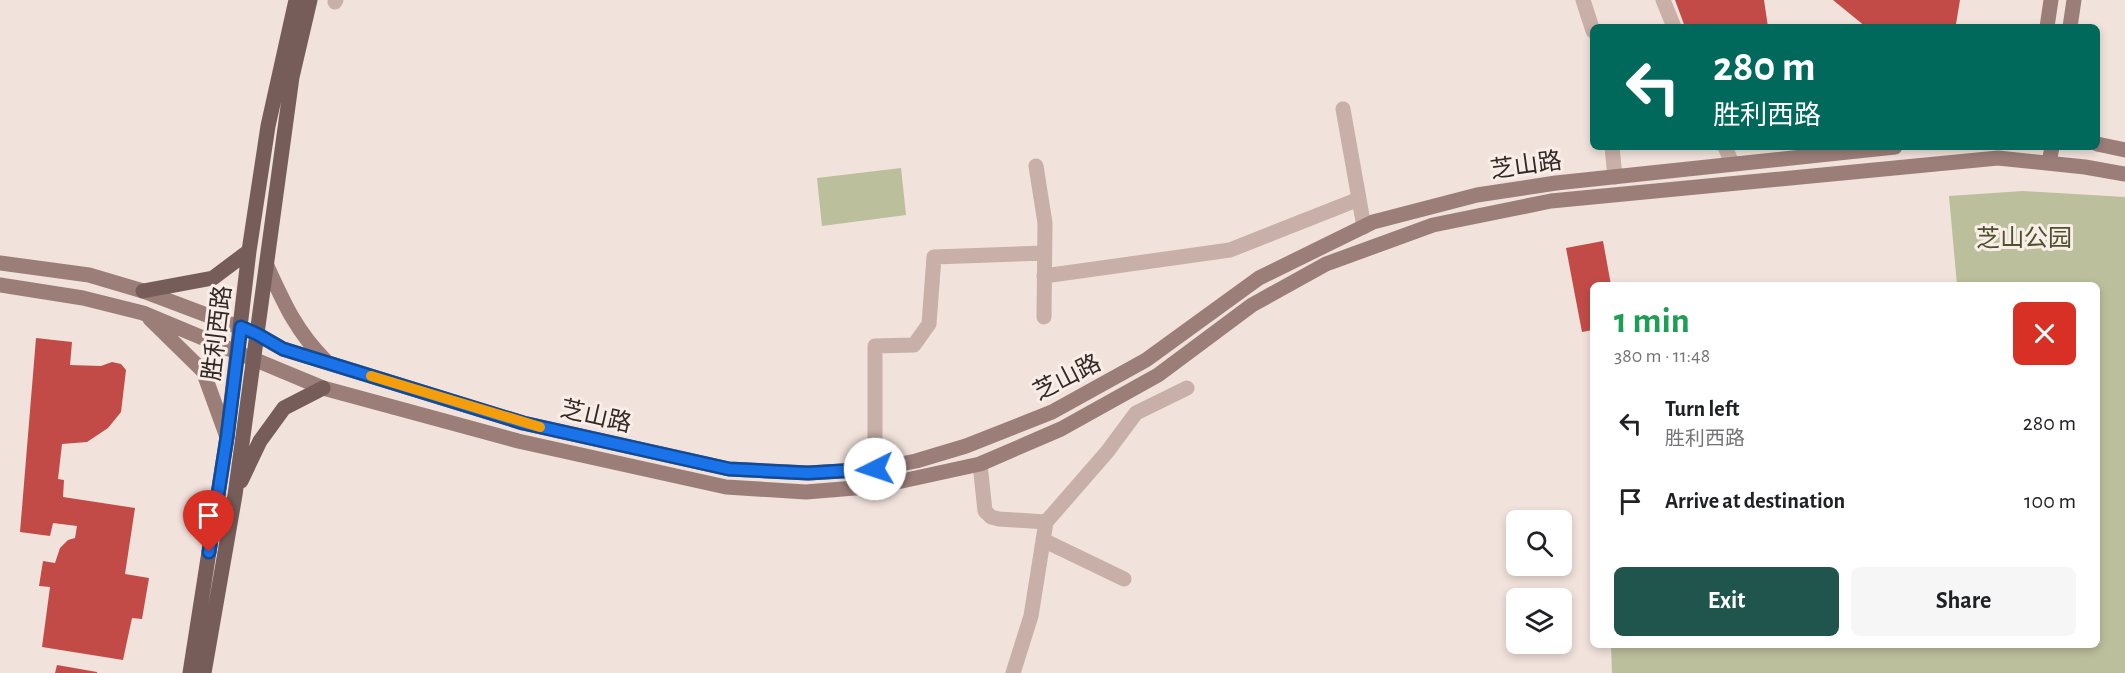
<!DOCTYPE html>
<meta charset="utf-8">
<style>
body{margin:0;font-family:"Alegreya Sans","Noto Sans SC",sans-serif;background:#f6f6f6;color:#202124;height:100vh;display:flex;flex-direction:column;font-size:22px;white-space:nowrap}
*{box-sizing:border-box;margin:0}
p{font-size:20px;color:#757577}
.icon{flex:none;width:33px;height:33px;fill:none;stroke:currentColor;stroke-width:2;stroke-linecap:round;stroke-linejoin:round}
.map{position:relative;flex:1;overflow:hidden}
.details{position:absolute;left:1590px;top:282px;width:510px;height:366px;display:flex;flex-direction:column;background:#fff;border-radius:9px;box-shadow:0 3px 9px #0003}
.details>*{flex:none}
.guide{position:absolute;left:1590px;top:24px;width:510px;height:126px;border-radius:9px;box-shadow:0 3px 9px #0003;background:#00695c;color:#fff;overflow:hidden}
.buttons{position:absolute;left:1506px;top:510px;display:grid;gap:12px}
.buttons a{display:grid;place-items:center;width:66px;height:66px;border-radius:9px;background:#fff;box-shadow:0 3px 9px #0003;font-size:30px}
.pin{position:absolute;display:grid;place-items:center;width:51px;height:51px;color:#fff;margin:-62px -26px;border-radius:50% 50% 50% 0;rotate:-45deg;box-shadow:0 0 6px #0007}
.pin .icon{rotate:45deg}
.me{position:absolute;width:66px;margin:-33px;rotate:266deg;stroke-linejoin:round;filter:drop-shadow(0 0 4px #0008)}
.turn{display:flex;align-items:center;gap:21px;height:126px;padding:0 24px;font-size:27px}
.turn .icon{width:78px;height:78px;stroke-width:2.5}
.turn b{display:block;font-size:42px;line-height:51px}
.round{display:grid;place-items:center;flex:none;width:63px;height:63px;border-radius:9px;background:#f6f6f6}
.headline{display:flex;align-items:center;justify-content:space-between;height:102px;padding:0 24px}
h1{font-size:36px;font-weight:600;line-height:45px;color:#1e9e55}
.action{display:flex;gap:12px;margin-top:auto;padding:12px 24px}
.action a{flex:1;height:69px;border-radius:9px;background:#1f554d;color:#fff;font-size:24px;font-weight:600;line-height:69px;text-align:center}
.action a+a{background:#f6f6f6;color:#202124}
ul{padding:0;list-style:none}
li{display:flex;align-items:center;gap:18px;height:78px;padding:0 24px}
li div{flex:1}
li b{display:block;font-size:22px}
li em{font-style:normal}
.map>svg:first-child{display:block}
</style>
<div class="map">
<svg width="2125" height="673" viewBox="0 0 2125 673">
<rect width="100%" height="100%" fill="#f1e2db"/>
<path fill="#bbbf9b" d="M901,168l5,47 -84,11 -5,-48z
M2023,191l102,6v476h-513l-1,-28h486v-360h-140l-8,-89z"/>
<path fill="#c24b48" d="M1675,0h89l4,27h-83z
M1833,0h127l-4,24 -3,3h-87z
M1603,241l8,44h-18v45l-11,2 -16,-84z
M36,338l36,4 -2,23 31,1 11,-4 9,2 5,6 -5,42 -13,16 -21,14 -25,2 -4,35 6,1 -1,17 72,11 -10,66 24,4 -7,41 -10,-1 -9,42 -81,-13 8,-60 -11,-1 4,-25 12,2 5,-15 8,-8 7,-2 2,-12 -24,-3 -3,13 -30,-4z
M57,665l40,7v1h-42z"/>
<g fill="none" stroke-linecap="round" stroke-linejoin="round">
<path stroke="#c8afa7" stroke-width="15" d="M1583,0l10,31
M1663,0l11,27
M335,2l1,-2
M1343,109l21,118
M1612,147l3,30
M1725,147l7,16
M1036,166l9,57 -1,94
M1044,276l186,-26 129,-51
M980,464l5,47 6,6 8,2 47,3
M875,469v-123l39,-1 15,-21 5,-67 110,-4
M1043,540l81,39
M1013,673l18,-57 15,-94 61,-70 29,-39 51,-25"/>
<path stroke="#9c7e79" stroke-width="15" d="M2047,27l4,-27
M2070,27l4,-27
M2097,144l28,6
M2049,163l3,-16
M0,263l89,12 54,16 114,43 26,15 240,74 206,46 80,4 66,-4 41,-8 50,-15 86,-34 94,-52 113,-82 114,-56 104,-27 79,-12 339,-36
M267,266c17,37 29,65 58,94
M0,285l83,13 60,15 180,75 195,53 208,46 80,5 73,-6 101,-22 81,-35 97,-54 94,-70 74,-41 107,-39 118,-24 447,-43 87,9 40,7
M150,319l53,52 24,66"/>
<path stroke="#765d59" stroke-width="15" d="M143,291l70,-13 36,-27
M241,481l19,-40 24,-33 39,-20
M190,673l37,-236 22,-186 19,-125 28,-126
M204,673l31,-178 57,-418 18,-77"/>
</g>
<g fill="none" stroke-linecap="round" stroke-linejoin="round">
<g stroke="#114b97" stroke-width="15">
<path id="route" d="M209,552l18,-115 14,-110 16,7 26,15 240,74 206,46 79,4 67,-4"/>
</g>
<use href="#route" stroke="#1a73e8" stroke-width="10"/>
<path stroke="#f59e0b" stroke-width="10" d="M371,376l169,51"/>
</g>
<g text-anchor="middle" stroke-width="6" stroke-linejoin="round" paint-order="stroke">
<g font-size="24" fill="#352927" stroke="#f9ede7">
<text transform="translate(1526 165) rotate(-8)" y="8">芝山路</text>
<text transform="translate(217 333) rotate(-83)" y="8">胜利西路</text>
<text transform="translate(1067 377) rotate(-27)" y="8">芝山路</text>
<text transform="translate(596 416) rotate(13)" y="8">芝山路</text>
</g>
<g font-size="24" fill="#4d522c" stroke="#f9ede7">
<text x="2024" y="246">芝山公园</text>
</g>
</g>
</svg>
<div class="buttons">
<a><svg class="icon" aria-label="search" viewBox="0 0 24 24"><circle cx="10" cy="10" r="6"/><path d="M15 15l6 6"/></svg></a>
<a><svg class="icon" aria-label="layers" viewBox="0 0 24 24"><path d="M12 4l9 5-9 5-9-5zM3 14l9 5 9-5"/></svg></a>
</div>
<div class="pin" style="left:209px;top:552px;background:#d93025"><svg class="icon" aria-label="arrive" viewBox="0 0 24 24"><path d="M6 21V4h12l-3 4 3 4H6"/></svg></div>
<svg class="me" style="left:875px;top:469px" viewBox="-20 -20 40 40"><circle r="19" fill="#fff"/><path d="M0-13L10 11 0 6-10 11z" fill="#1a73e8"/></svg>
<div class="guide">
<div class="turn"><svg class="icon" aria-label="left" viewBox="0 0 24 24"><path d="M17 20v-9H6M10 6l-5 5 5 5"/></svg><div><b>280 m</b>胜利西路</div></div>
</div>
<section class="details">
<div class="headline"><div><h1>1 min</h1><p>380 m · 11:48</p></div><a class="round" style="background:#d93025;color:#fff"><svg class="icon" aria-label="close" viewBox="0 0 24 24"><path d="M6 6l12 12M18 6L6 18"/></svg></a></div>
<ul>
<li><svg class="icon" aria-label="left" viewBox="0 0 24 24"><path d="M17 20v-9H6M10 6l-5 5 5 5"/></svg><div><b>Turn left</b><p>胜利西路</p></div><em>280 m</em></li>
<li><svg class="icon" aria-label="arrive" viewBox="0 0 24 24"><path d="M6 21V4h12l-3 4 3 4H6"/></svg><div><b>Arrive at destination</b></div><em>100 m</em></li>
</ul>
<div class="action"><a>Exit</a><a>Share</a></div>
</section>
</div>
